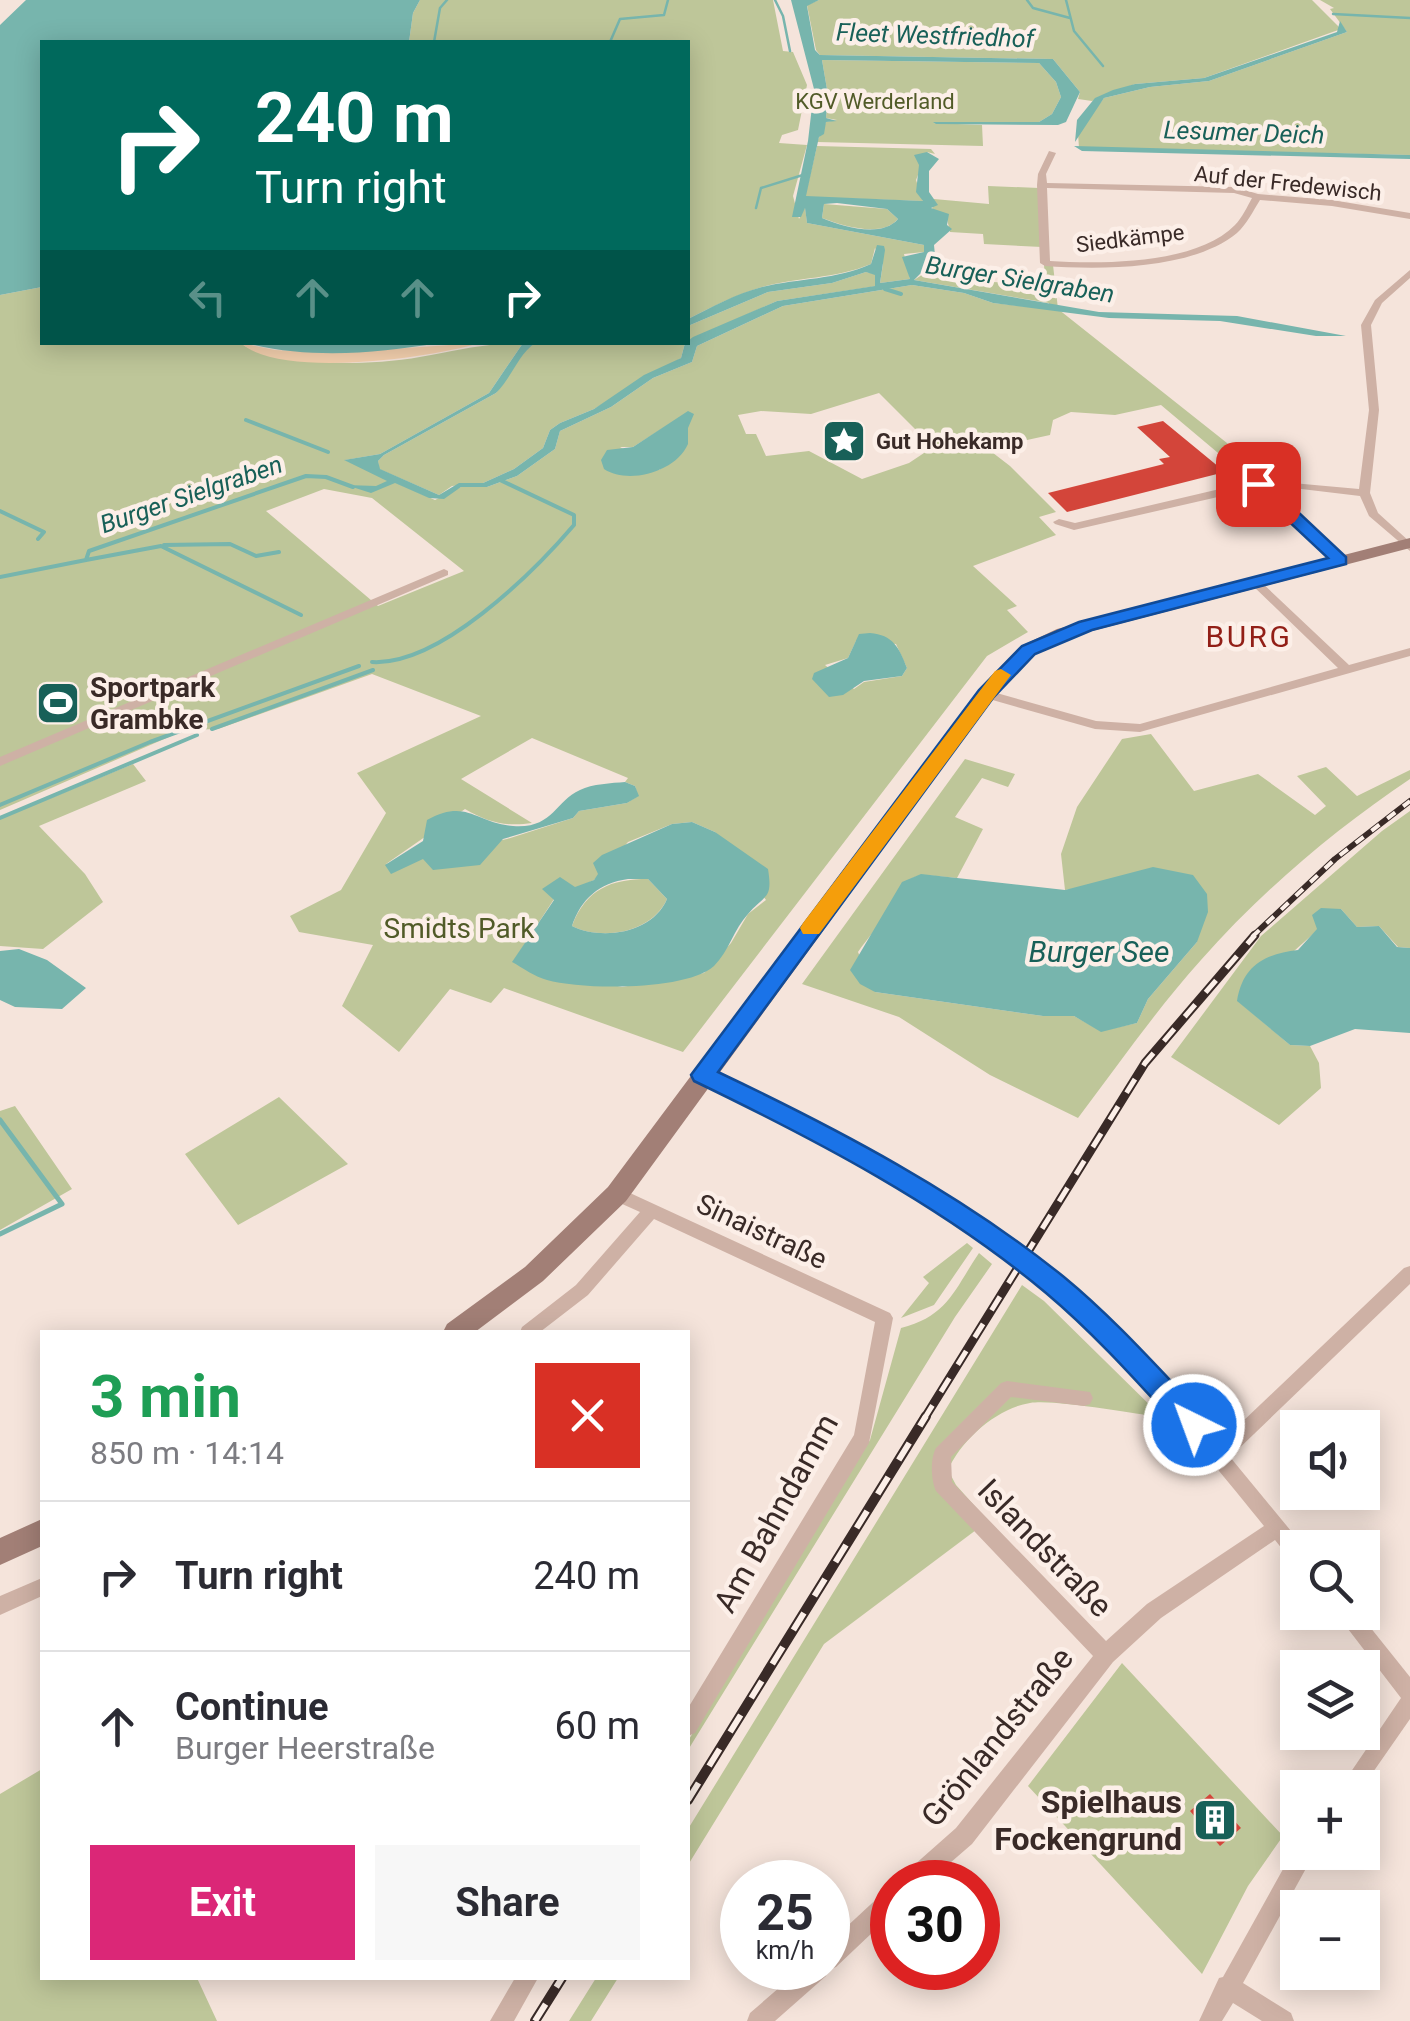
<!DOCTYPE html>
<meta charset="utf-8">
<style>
body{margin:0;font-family:Roboto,sans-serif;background:#f7f7f7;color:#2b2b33;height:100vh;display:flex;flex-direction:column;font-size:38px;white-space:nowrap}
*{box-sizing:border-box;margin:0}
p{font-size:32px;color:#7c7c81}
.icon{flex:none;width:55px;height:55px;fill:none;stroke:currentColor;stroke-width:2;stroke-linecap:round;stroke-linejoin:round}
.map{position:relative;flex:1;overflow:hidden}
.sheet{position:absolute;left:40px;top:1330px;width:650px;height:650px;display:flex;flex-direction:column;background:#fff;border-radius:0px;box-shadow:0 5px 25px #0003}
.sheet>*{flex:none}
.guide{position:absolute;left:40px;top:40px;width:650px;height:305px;border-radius:0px;box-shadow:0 5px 25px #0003;background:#00695c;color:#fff;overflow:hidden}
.fabs{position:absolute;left:1280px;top:1410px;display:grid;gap:20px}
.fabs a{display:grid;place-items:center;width:100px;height:100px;border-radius:0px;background:#fff;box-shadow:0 5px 25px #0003;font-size:50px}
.speed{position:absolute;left:720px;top:1860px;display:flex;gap:20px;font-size:50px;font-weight:700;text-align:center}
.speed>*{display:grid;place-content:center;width:130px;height:130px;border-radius:50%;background:#fff;box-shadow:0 5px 25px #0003;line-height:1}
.speed small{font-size:25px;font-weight:400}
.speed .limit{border:15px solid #d22;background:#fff;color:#111}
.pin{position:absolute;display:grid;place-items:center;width:85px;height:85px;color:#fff;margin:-42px;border-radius:20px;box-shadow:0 5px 15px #0006}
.me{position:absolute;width:110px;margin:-55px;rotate:318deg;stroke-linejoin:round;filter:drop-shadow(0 0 8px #0008)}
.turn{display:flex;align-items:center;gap:35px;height:210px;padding:0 50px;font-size:45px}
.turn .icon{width:130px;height:130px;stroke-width:2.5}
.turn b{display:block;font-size:70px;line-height:85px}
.lanes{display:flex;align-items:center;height:95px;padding:0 50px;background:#0003;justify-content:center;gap:50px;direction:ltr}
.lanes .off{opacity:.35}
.round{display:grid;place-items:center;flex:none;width:105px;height:105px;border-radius:0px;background:#f7f7f7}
.overview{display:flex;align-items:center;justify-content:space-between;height:170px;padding:0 50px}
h1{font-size:60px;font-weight:700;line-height:75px;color:#1e9e55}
.button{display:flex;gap:20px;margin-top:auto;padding:20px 50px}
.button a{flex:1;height:115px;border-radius:0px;background:#db2777;color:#fff;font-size:40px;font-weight:700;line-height:115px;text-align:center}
.button a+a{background:#f7f7f7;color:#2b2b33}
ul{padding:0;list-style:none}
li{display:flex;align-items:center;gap:30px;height:150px;padding:0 50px;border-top:2px solid #e1e1e2}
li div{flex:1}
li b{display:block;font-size:38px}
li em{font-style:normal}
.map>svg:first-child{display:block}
</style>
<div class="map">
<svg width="1410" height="2021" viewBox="0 0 1410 2021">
<rect width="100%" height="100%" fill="#f5e4db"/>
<path fill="#bec699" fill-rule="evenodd" d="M420,0h353l10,51 10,1 14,33 -9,45 -16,5 -3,8 28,2 -14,51 6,23 6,-12 2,16 117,22v7l-20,2 6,25 -30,4 3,-19 -8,-16 -4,16c-36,15 -73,13 -109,23 -27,8 -50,20 -74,32v-277h-279l4,-29z
M819,0h493l29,29 -137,49 -69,6 -43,17 -14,-2 2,-7 -27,-33 -233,-4 -4,-5 -9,-45z
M1320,0h90v155l-331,-7 -1,-15 26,-35 46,-11 59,-6 138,-49 -17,-23 4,-1z
M822,60l217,3 17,19 5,15 -9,17 -13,8 -106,1 49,2 1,21 -166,-4 9,-20 11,-2 -11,-2 2,-23z
M817,146l114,3 4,5 -8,-2 -11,28 7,21 -118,-4z
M988,186l51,2 3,59 -58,-3 -1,-10 -33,-2 -3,-13 -7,-7 -8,-1 2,-12 55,5z
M824,204l63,5 11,10c-16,19 -55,7 -76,-1z
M1044,264l9,1 5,44 169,134 30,35 -8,1 -88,-74 -46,10 -44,-3 -18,8 -3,15 -23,5 -34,-1 -9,7 26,20 46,46 -17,5 17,18 -83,31 44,40 -10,4 21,22 -41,24 -304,396 -179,-64 -13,15 -41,-14 -51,63 -57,-46 31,-61 -74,-13 -9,-16 51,-26 45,-77 -29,-40 124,-57 -109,-42 -154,55 -33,1 -185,80v-515l42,-8v55l199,1c10,9 23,9 36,12 51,11 103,10 154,0 34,-6 57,-12 92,-12l-34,50 -109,61 -35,6 90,40 26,-13h26l30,-11 38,-27 5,-18 51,-24 42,-29 39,-16 5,-16 86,-40 129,-21 52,8 29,10 56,6v-6l-135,-23 17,-11 34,12 80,3zM879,393l54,54 -24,16 -47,16 -53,-28 -43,5 -10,-22h-10l-8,-19 23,-4 50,3zM682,416c14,29 -2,38 -23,54l-39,-23h13zM324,489l48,9 92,73 -86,35 -112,-95zM856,641l40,3 11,24 -5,8 -38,6 -10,7 -29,-24 23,-7zM532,738l96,40 -3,4 10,4 3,10 -11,7 -48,8 -6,7 -66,21 -121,25 79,-55c22,13 41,18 67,14l-71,-44zM692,822l23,10 51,68 -18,14 -17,29 -27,30 -82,14 -109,-25 41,-63 40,-19 34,-38 44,-18z
M866,272l9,2 2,12 -100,15 -89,40v-15l80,-34 64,-9z
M535,343h150l-4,15 -87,51 -34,14 -10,7 -7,18 -29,21 -31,14 -31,3 -13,9 -60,-26 -1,-8 6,-6 112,-62 27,-42z
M1151,734l43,57 64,-17 57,41 11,-9 -29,-30 29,-9 31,29 53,-26v9c-76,51 -148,112 -209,181 -44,49 -83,105 -123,158l-88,-43 -91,-58 -97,-33 163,-225 50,15 -7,13 -26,-9 -27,39 28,12 -26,49c-47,-5 -47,-7 -70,34 -8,14 -20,27 -29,40l17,40 168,24h31l27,15 36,-8 11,-24 49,-57 -102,-57 -30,5 -4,-36 16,-47 45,-68z
M133,764l13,17 -107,45 46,48 18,28 -60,47 -43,-3v-127z
M1410,811v137l-12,-1 -19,-21 -22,1 -16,-18 -103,92 52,44 20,1 9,17 2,25 -42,37 -108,-68 90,-121 121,-105z
M648,879l19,20c-15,34 -65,42 -95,27 14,-37 39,-47 76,-47z
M279,1097l69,67 -110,61 -53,-71z
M15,1106l57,83 -72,41v-119z
M967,1243l6,5 -39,57 -33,13 28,-35 -6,-6z
M979,1253l13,11 -37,53 -267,433v-9l182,-301 31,-112c47,-12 53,-38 78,-75z
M1022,1285l22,16 118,116c-31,-3 -106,-18 -132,-14 -33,5 -69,37 -82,67l8,15 32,36 -164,123 -136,221v-36z
M1122,1663l161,173 -35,50 -46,88 -174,-188z
M42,1769v209h155l20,43h-217v-227z
M596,1978h22l-27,43h-22z"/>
<path fill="#f4d0ae" d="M241,343l34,7 58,3 146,-10c-47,15 -200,36 -238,0z"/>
<path fill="#77b5ad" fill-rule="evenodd" d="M26,0h394l-7,13 -4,29h-367v245l-42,8v-270z
M791,0h28l-12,6 8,44 5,5 233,4 27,33 -14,30 -8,3 -122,-1 -3,-2h106l13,-8 9,-17 -5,-15 -17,-19 -217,-3 6,35 -2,23 11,3 -11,1 -2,12 -5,3 -13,59 117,5 -7,-9 3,-27 -5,-10 13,-3 12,7 -10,12v21l9,13 -7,3 18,6 -2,11 5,4 -18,16 2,21 -14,6 -8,8 185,32 138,4 109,20h-30l-96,-15 -111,-3 -116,-15 -29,-10 -52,-8 -129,21 -86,40 -5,16 -39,16 -42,29 -51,24 -5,18 -38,27 -30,11h-26l-17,12 -15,-1 -34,-15 -24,10 -25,-8 30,1 11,-5 -43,-21 36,-6 109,-61 34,-50h12c-17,12 -23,34 -39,50l-112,62 -6,6 2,8 59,26 20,-12h24l31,-14 29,-21 7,-18 10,-7 34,-14 50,-34 37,-17 4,-15 8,-6 84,-36 98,-15v-11l-9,-3 -34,11 -64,9 -80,34v-7c24,-12 47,-25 74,-32 37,-9 74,-7 109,-23l6,-19 7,1 1,4 -5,33 30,-4 -8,-22 22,-5v-7l-117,-22 -2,-15 -4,9h-9l16,-76 6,-52zM837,203l50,6 11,10c-16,19 -55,8 -76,-1l2,-14z
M1340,21l7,11 -138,49 -59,6 -46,11 -29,44 2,-22 18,-22 18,-8 22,-6 69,-6 133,-46z
M1074,146l336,9v4l-328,-8z
M246,343h192c-63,11 -131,16 -192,0z
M688,411l6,3 -6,14v16c-12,28 -60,41 -84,25l-3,-9 6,-10 26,-3z
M870,633c23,2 29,14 37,35l-5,8 -38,5 -21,14 -14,2 -17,-18 2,-6 34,-15 11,-24z
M625,782l10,4 4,10 -12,7 -48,8 -6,7 -70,21 -23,26 -47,5 -10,-11 -32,15 -6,-9 38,-24 4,-21c40,-22 48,3 86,6 40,3 41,-24 67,-36 12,-6 32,-7 45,-8z
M692,822l23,10 53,37c5,31 -3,25 -20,45 -14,15 -19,37 -34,52 -28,25 -132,24 -167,14 -12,-3 -24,-12 -35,-18l42,-62 -12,-11 18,-12 15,10 19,-7 4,-6 -5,-11 9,-8 70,-31zM628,879h20l19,20c-14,34 -65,42 -95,27 9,-27 27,-43 56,-47z
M1153,867l40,8 14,19 1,18 -11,30 -49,57 -11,24 -36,9 -27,-16h-31l-168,-24 -15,-8 -10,-14 52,-88 19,-8 144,16z
M1321,908l20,1 16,18 22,-1 18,21 13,1v85l-55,-4 -45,17 -20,-1 -53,-44c6,-37 29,-47 61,-51l19,-21 -5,-14z
M19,949l28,11 39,28 -24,21 -47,-2 -15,-7v-49z"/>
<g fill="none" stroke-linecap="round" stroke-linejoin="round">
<path stroke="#77b5ad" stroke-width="2.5" d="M775,0l8,16 7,35
M1027,0l6,8 37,10
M1066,0l8,31 29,35
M1333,14l77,4
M434,42l6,-34 7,-8
M610,42l10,-23 44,-4 4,-15
M756,208l5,-20 45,-14"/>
<path stroke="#77b5ad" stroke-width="4" d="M885,289l16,5
M246,420l82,32
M0,511l44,21 -6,7
M164,545l66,-1 26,12 23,-4
M86,560l75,-14 140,69
M0,577l86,-17 3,-9 217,-75 20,1 27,10
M372,662c67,4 160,-88 202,-137v-10l-74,-35
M212,729l161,-59
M0,805l150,-63 209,-76
M0,818l197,-83"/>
<path stroke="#77b5ad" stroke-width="5" d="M0,1120l62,84 -62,30"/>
</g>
<path fill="#d3453a" d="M1163,421l62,51 -158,40 -19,-19 116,-29 -5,-5 11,-2 -33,-30z
M1210,1794l31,34 -21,18 -30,-35z"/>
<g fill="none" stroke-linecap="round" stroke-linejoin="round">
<path fill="#ceb1a5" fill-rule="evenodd" d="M1049,151l7,2 -10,21 1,9 188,4 23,7 74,6 78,13v6l-78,-13 -72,-6c-7,11 -13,24 -23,33 -45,37 -136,37 -192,33l-5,-3 -3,-78 1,-11zM1047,188l187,5 18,5c-5,9 -10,20 -17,27 -39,40 -134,39 -185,36z
M1410,270v8l-28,25 -11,22 8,85 -9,83 8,20 32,29v9l-41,-35 -9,-20 -93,-11 77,73v4h-8l-79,-74 -183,42 -19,-6 -2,-2 6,-3 16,4 183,-43 101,9 10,-79 -8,-85 14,-25z
M444,569l4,2v4l-448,191v-9z
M1255,578l4,2 90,85 61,-17v8l-270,76 -45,-3 -113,-32 -2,-3 6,-4 110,31 44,3 198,-56 -87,-84 -2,-2z
M703,1069c46,15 89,41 131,64 67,36 135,74 195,121 71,56 132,122 190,190l185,-176 6,-2v18l-180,173 75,91h-7v15l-7,-3 -16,-20 -114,78 -48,44 -141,182 -44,38h-27l3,-8 52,-46 137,-172 -157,-165c-5,-11 -6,-32 0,-43l65,-65 6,-2 83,11 3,6 -3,6 -6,2 -73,-9 -60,60 1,25 154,159 41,-37 117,-78c-76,-94 -154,-190 -251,-265 -56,-43 -117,-80 -179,-114 -45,-24 -89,-49 -136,-68l-3,-4 3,-4z
M617,1187l273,126 3,5 -24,125 -174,290 -7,3v-28l166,-273 21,-113 -221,-103 -66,76 -48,37h-20l2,-5 54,-42 64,-73 -29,-13 -2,-5 2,-5z
M42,1578v18l-42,19v-19z
M1335,1612h23l52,65v42l-48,69h-22l61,-90z
M1297,1844l1,8h17l-72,131 48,30 3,8h-32l-29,-18 -11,18h-23l20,-43 4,-1z
M892,1889v25l-56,53 -8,3 -2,6 -51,45h-28l3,-8 52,-45h26v-24l56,-52z
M515,1978h23l-24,43h-24z"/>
<path fill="#a27f76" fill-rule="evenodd" d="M1410,538v10l-341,89 -34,17 -42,44 -367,503 -83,80 -68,51h-32l4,-8 78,-57 83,-80 371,-497 42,-44 36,-17z
M42,1519v27l-42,19v-27z"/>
<g stroke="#392a27" stroke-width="6">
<path id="rail-far2" d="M1252,937l83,-78 75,-58"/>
</g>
<g stroke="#392a27" stroke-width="9">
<path id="rail-far1" d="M924,1419l221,-356 110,-128"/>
</g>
<g stroke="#392a27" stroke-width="10">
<path id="rail" d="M688,1800l238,-384
M535,2021l27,-43"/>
</g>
<use href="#rail-far2" stroke="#fcefe8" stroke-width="4" stroke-dasharray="10" stroke-linecap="butt"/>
<use href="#rail-far1" stroke="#fcefe8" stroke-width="5" stroke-dasharray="16" stroke-linecap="butt"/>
<use href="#rail" stroke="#fcefe8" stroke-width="6" stroke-dasharray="20" stroke-linecap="butt"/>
</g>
<path fill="#1a73e8" stroke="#114b97" stroke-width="2.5" d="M1252,480h12l82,77v7l-254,66 -57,24 -42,44 -275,374c120,57 242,121 346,205 51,42 95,92 140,139l4,9 -4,9 -10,3 -9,-3c-45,-49 -89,-99 -139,-141 -105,-88 -230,-153 -352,-212l-3,-6 288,-385 43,-44 57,-24 249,-64 -76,-71z"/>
<path fill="#f59e0b" d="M1001,669l10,6 -3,4 -189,255h-16l-3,-6 3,-5 192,-252z"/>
<defs>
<g id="sight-square" transform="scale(2.25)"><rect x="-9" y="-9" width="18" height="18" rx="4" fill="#186058" stroke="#fcefe8"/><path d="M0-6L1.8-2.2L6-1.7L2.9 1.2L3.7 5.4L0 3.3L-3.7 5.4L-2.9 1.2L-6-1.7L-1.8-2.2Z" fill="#fff"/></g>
<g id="stadium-square" transform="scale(2.25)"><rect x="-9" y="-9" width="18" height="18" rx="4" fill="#186058" stroke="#fcefe8"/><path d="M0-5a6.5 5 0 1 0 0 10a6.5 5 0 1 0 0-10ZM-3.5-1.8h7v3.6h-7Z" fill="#fff"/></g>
<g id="building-square" transform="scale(2.25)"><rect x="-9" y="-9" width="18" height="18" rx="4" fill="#186058" stroke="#fcefe8"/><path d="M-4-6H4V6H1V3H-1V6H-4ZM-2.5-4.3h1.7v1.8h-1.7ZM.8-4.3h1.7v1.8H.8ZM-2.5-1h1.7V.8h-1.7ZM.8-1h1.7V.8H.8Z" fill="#fff"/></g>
</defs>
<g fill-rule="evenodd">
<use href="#sight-square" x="844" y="441"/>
<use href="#stadium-square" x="58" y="703"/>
<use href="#building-square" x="1215" y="1820"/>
</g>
<g text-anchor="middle" stroke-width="9" stroke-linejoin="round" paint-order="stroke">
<g font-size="22" fill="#515b28" stroke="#fcefe8">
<text x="875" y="109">KGV Werderland</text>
</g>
<g font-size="22" fill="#392a27" stroke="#fcefe8">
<text transform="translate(1288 183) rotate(6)" y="8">Auf der Fredewisch</text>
<text transform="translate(1130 238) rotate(-7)" y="8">Siedkämpe</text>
</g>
<g font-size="22" font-weight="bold" fill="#392a27" stroke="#fcefe8" text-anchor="start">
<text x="876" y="449">Gut Hohekamp</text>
</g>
<g font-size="25" font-style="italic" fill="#186058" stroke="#fcefe8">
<text transform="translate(935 35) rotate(2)" y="9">Fleet Westfriedhof</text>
<text transform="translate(1244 132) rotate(2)" y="9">Lesumer Deich</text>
<text transform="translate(1020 279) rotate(9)" y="9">Burger Sielgraben</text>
<text transform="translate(191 494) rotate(-19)" y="9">Burger Sielgraben</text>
</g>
<g font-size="28" font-weight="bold" fill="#392a27" stroke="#fcefe8" text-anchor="start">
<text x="90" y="697">Sportpark<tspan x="90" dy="32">Grambke</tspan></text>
</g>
<g font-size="28" fill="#515b28" stroke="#fcefe8">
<text x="459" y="938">Smidts Park</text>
</g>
<g font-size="28" fill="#392a27" stroke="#fcefe8">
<text transform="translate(762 1231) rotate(25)" y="10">Sinaistraße</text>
</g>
<g font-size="30" letter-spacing="2.5" fill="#921f17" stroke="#fcefe8">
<text x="1249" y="647">BURG</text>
</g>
<g font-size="30" font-style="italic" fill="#186058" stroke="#fcefe8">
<text x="1099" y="962">Burger See</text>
</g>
<g font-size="32" fill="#392a27" stroke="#fcefe8">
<text transform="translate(776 1513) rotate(-61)" y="11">Am Bahndamm</text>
<text transform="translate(1045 1548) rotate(46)" y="11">Islandstraße</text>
<text transform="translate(997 1737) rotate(-51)" y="11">Grönlandstraße</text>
</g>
<g font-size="32" font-weight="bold" fill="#392a27" stroke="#fcefe8" text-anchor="end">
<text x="1182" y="1813">Spielhaus<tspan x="1182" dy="37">Fockengrund</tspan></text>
</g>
</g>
</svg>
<div class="fabs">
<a><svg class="icon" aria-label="sound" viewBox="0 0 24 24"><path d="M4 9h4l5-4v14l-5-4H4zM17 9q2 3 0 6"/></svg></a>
<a><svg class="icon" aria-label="search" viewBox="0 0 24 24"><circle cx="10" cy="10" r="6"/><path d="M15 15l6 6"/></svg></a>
<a><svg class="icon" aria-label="layers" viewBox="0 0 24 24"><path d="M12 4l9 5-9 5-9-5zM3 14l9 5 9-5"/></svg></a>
<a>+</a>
<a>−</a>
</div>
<div class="speed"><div>25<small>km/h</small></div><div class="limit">30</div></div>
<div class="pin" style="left:1258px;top:484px;background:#d93025"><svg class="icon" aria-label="arrive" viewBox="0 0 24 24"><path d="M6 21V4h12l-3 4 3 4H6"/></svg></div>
<svg class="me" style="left:1194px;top:1425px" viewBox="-20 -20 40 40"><circle r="17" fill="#1a73e8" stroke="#fff" stroke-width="3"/><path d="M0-11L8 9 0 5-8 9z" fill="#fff"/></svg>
<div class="guide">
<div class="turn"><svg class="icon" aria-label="right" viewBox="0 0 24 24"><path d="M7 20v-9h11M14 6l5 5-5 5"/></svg><div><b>240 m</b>Turn right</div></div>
<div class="lanes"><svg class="icon off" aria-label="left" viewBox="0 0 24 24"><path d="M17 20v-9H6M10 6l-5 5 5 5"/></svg><svg class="icon off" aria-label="ahead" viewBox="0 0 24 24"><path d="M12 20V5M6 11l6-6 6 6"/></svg><svg class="icon off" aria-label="ahead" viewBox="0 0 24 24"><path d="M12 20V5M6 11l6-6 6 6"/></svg><svg class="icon" aria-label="right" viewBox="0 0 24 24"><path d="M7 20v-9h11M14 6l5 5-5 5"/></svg></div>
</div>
<section class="sheet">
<div class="overview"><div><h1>3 min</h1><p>850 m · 14:14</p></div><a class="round" style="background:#d93025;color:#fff"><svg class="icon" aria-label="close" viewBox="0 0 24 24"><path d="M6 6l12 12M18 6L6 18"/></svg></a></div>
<ul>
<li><svg class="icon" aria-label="right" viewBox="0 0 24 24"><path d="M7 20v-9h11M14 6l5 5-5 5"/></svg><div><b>Turn right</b></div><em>240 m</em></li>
<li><svg class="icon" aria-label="ahead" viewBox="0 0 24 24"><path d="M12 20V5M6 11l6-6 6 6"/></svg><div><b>Continue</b><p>Burger Heerstraße</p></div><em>60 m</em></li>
</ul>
<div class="button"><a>Exit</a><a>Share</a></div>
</section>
</div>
